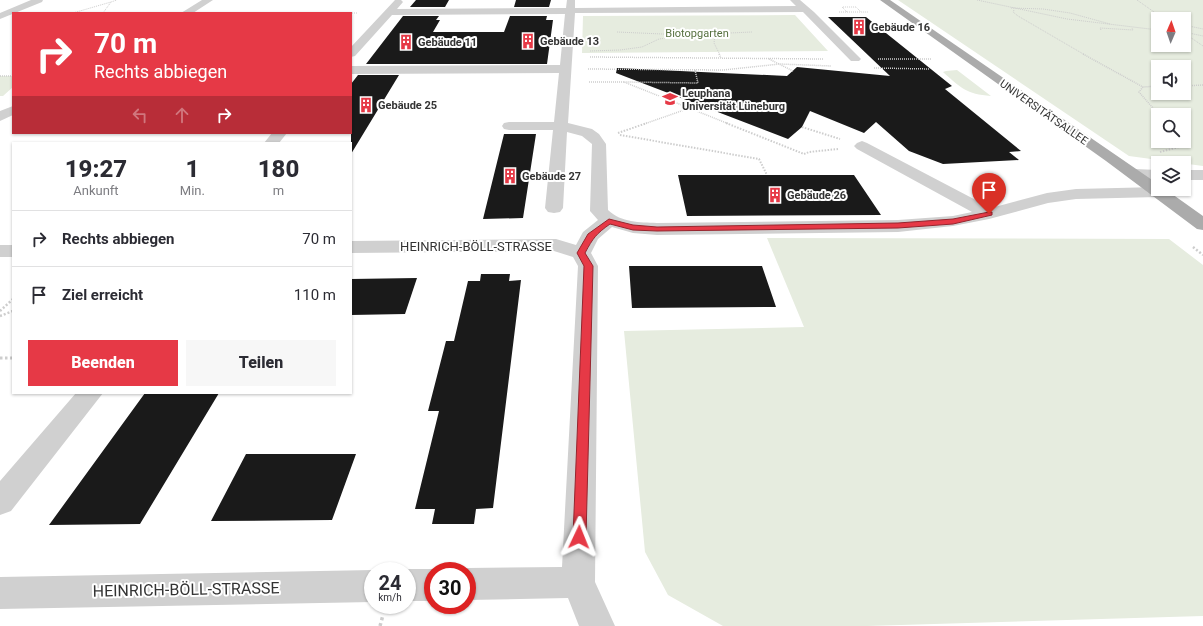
<!DOCTYPE html>
<html lang="de">
<meta charset="utf-8">
<style>
body{margin:0;font-family:Roboto,sans-serif;background:#f7f7f7;color:#2b2b33;height:100vh;display:flex;flex-direction:column;font-size:15px;white-space:nowrap}
*{box-sizing:border-box;margin:0}
p{font-size:13px;color:#7c7c81}
.icon{flex:none;width:22px;height:22px;fill:none;stroke:currentColor;stroke-width:2;stroke-linecap:round;stroke-linejoin:round}
.map{position:relative;flex:1;overflow:hidden}
.side{position:absolute;left:12px;top:142px;width:340px;height:252px;display:flex;flex-direction:column;background:#fff;border-radius:0px;box-shadow:0 1px 3px #0004}
.side>*{flex:none}
.banner{position:absolute;left:12px;top:12px;width:340px;height:122px;border-radius:0px;box-shadow:0 1px 3px #0004;background:#e63946;color:#fff;overflow:hidden}
.needle{width:26px;rotate:2deg}
.tools{position:absolute;left:1151px;top:12px;display:grid;gap:8px}
.tools a{display:grid;place-items:center;width:40px;height:40px;border-radius:0px;background:#fff;box-shadow:0 1px 3px #0004;font-size:20px}
.speed{position:absolute;left:364px;top:562px;display:flex;gap:8px;font-size:20px;font-weight:700;text-align:center}
.speed>*{display:grid;place-content:center;width:52px;height:52px;border-radius:50%;background:#fff;box-shadow:0 1px 3px #0004;line-height:1}
.speed small{font-size:10px;font-weight:400}
.speed .limit{border:6px solid #d22;background:#fff;color:#111}
.pin{position:absolute;display:grid;place-items:center;width:34px;height:34px;color:#fff;margin:-41px -17px;border-radius:50% 50% 50% 0;rotate:-45deg;box-shadow:0 0 4px #0007}
.pin .icon{rotate:45deg}
.me{position:absolute;width:44px;margin:-22px;rotate:2deg;stroke-linejoin:round;filter:drop-shadow(0 0 3px #0008)}
.turn{display:flex;align-items:center;gap:14px;height:84px;padding:0 16px;font-size:18px}
.turn .icon{width:52px;height:52px;stroke-width:2.5}
.turn b{display:block;font-size:28px;line-height:34px}
.lanes{display:flex;align-items:center;height:38px;padding:0 16px;background:#0003;justify-content:center;gap:20px;direction:ltr}
.lanes .off{opacity:.35}
.eta{display:flex;justify-content:space-evenly;align-items:center;height:68px;text-align:center}
.eta b{font-size:24px;font-weight:800;line-height:28px}
.button{display:flex;gap:8px;margin-top:auto;padding:8px 16px}
.button a{flex:1;height:46px;border-radius:0px;background:#e63946;color:#fff;font-size:16px;font-weight:800;line-height:46px;text-align:center}
.button a+a{background:#f7f7f7;color:#2b2b33}
ul{padding:0;list-style:none}
li{display:flex;align-items:center;gap:12px;height:56px;padding:0 16px;border-top:1px solid #e1e1e2}
li div{flex:1}
li b{display:block;font-size:15px}
li em{font-style:normal}
.map>svg:first-child{display:block}
</style>
<div class="map">
<svg width="1203" height="626" viewBox="0 0 1203 626">
<rect width="100%" height="100%" fill="#fff"/>
<path fill="#e6ecdf" fill-rule="evenodd" d="M898,0h305v166l-74,-10zM1158,19h26v26h-26zM1158,67h26v26h-26zM1158,115h26v26h-26z
M795,15l33,36 -246,2 1,-37z
M957,70l34,26c-25,-2 -30,-8 -48,-24l3,-1z
M0,76h13v11l-10,9h-3z
M767,238l402,1 34,26v351l-336,10h-144l-55,-31 -23,-43 -21,-221 180,-4z"/>
<path fill="#1a1a1a" d="M416,0h33l-4,7h-35z
M516,0h35l-2,7h-35z
M403,16h36l-3,4h4l-7,12h71l6,-16h37l-1,4h7l-6,44h-181z
M828,17h38l86,69 -7,3 76,62 -12,1 10,8 -76,4 -34,-13 -33,-29 -12,11 -54,-22 -8,16 -14,12 -172,-66 1,-5 170,8 10,-9 93,9z
M358,75h41l-48,79v-70z
M504,134h32l-13,84 -40,1z
M678,175h176l27,40 -194,1z
M629,266h133l14,41 -144,1z
M481,274h29l-1,7 12,-1 -28,228 -17,1 -2,15h-42l3,-15h-20l24,-98h-11l18,-70h8l14,-60h12z
M417,278l-12,36 -54,1v-36z
M145,393h74l-79,131 -91,1z
M246,454h110l-24,66 -121,1z"/>
<g fill="none" stroke-linecap="round" stroke-linejoin="round">
<path stroke="#cdcdcd" stroke-width="1" stroke-dasharray="1 1" stroke-linecap="butt" d="M977,0l90,19 91,11
M1137,0l27,19
M1011,8l32,1 27,4 40,11
M1014,10l-1,2 5,4 67,39
M839,12h8l-5,-5h14l5,5h7
M847,12h14
M73,13l38,-11
M103,13l8,-11 6,-2
M258,13h100
M1184,25l19,4
M1101,30l-1,-2 33,2 -1,-2
M617,32l68,3 67,-3
M1184,32l19,4
M1184,33l19,13
M715,35l-1,8 6,12
M590,51l30,-1 22,-3 17,-8 16,-2"/>
<path stroke="#cdcdcd" stroke-width="1.5" stroke-dasharray="1 1" stroke-linecap="butt" d="M719,54l2,4
M1083,54l60,33 15,-1
M590,57l233,2
M769,59l24,12
M878,59h53
M13,68v2
M874,68l56,1
M588,69l135,1 57,-6 51,2
M695,70l3,13 -74,-1 105,42
M0,76h13
M589,82h35
M1184,86l19,-1
M1143,87l-4,5 20,23
M644,124l43,-15"/>
<path stroke="#cdcdcd" stroke-width="2" stroke-dasharray="1.5 1.5" stroke-linecap="butt" d="M726,123l78,31 5,-2 29,-3
M802,127l38,12
M618,133l29,-10
M620,135l139,24 8,16
M1160,152l19,-5 1,-6"/>
<path stroke="#cdcdcd" stroke-width="2.5" stroke-dasharray="2 2" stroke-linecap="butt" d="M1193,247l10,8
M0,311l13,-12
M0,316l13,-5"/>
<path stroke="#cdcdcd" stroke-width="3" stroke-dasharray="2.5 2.5" stroke-linecap="butt" d="M0,358h13"/>
<path stroke="#cdcdcd" stroke-width="3.5" stroke-dasharray="3 3" stroke-linecap="butt" d="M380,626l3,-11"/>
<path fill="#d0d0d0" fill-rule="evenodd" d="M31,0h12l-1,2 -42,17v-6z
M202,0h11l-20,13h-12z
M395,0h6l2,2 -6,7 169,-1 1,-8h8v8l221,-2 -6,-6h10l14,12 47,47 -2,2h-8l-48,-49 -228,1 -7,110 24,6 7,5 7,10 2,66c14,13 31,12 49,13l241,-3 55,-4 19,-4 -115,-63 -3,-3 3,-3 5,-2 5,2 124,65 56,-15 29,-4 82,-2v2h6l2,3 -2,4 -6,1 -82,2 -28,4 -59,16 -36,7 -55,6 -241,3 -24,-2 -21,-6 -14,12 -7,14 7,13 -3,316 20,44h-36l-11,-28 -101,2v-29h-7l7,-3 95,-1 16,-301 -5,-9 -19,-6 -203,2v-12l205,-2 20,6 7,-13 15,-12 -8,-9 2,-67 -10,-8 -15,-4 -4,76 -3,4 -6,1 -6,-1 -3,-4 8,-78h-44l-5,-1 -2,-3 2,-3 5,-1h45l5,-49 -208,1v-8l209,-1 5,-51 -173,1 -37,41 -4,1v-10z
M13,106v9l-13,6v-10z
M272,133h15l-8,10h-15z
M1134,169l24,1v10l-30,-3 -2,-3 2,-3z
M1184,170h19v10h-19z
M0,245h13v12h-13z
M76,393h27l-92,118 -11,4v-34z
M407,569h26l4,2h-4v30h-26v-30h-4z
M373,570l2,1h-2v31l-373,7v-32z"/>
<path fill="#ababab" fill-rule="evenodd" d="M880,0h10l268,184v5h7l38,27v14l-6,-1 -91,-68z"/>
</g>
<path fill="#e63946" stroke="#96252e" d="M989,212h3v3l-39,9 -55,4 -241,3 -24,-1 -23,-6c-14,10 -17,14 -25,29l8,13 -7,271 -2,4 -5,1 -4,-1 -2,-4 11,-271 -7,-13 11,-19 21,-15 24,6 24,2 241,-4 55,-4z"/>
<defs>
<g id="building-bare" transform="scale(1.2)"><path d="M-4-6H4V6H1V3H-1V6H-4ZM-2.5-4.3h1.7v1.8h-1.7ZM.8-4.3h1.7v1.8H.8ZM-2.5-1h1.7V.8h-1.7ZM.8-1h1.7V.8H.8Z" fill="#e63946" stroke="#fff" stroke-width="2.5" paint-order="stroke"/></g>
<g id="university-bare" transform="scale(1.2)"><path d="M0-5L7-2L0 1L-7-2ZM-4 1L0 2.5L4 1V4Q0 6-4 4Z" fill="#e63946" stroke="#fff" stroke-width="2.5" paint-order="stroke"/></g>
</defs>
<g fill-rule="evenodd">
<use href="#building-bare" x="859" y="27"/>
<use href="#building-bare" x="528" y="41"/>
<use href="#building-bare" x="406" y="42"/>
<use href="#university-bare" x="670" y="99"/>
<use href="#building-bare" x="366" y="105"/>
<use href="#building-bare" x="510" y="176"/>
<use href="#building-bare" x="775" y="195"/>
</g>
<g text-anchor="middle" stroke-width="4" stroke-linejoin="round" paint-order="stroke">
<g font-size="11" font-weight="bold" fill="#333" stroke="#fff" text-anchor="start">
<text x="871" y="31">Gebäude 16</text>
<text x="540" y="45">Gebäude 13</text>
<text x="418" y="46">Gebäude 11</text>
<text x="682" y="97">Leuphana<tspan x="682" dy="13">Universität Lüneburg</tspan></text>
<text x="378" y="109">Gebäude 25</text>
<text x="522" y="180">Gebäude 27</text>
<text x="787" y="199">Gebäude 26</text>
</g>
<g font-size="11" fill="#56703f" stroke="#fff">
<text x="697" y="37">Biotopgarten</text>
</g>
<g font-size="11" fill="#333" stroke="#fff">
<text transform="translate(1044 112) rotate(35)" y="4">UNIVERSITÄTSALLEE</text>
</g>
<g font-size="13" fill="#333" stroke="#fff">
<text x="476" y="251">HEINRICH-BÖLL-STRASSE</text>
</g>
<g font-size="16" fill="#333" stroke="#fff">
<text transform="translate(186 589) rotate(-1)" y="6">HEINRICH-BÖLL-STRASSE</text>
</g>
</g>
</svg>
<div class="tools">
<a><svg class="needle" viewBox="-14 -14 28 28"><path d="M0-13l5 13h-10z" fill="#e53935"/><path d="M0 13l5-13h-10z" fill="#7c7c81"/></svg></a>
<a><svg class="icon" aria-label="sound" viewBox="0 0 24 24"><path d="M4 9h4l5-4v14l-5-4H4zM17 9q2 3 0 6"/></svg></a>
<a><svg class="icon" aria-label="search" viewBox="0 0 24 24"><circle cx="10" cy="10" r="6"/><path d="M15 15l6 6"/></svg></a>
<a><svg class="icon" aria-label="layers" viewBox="0 0 24 24"><path d="M12 4l9 5-9 5-9-5zM3 14l9 5 9-5"/></svg></a>
</div>
<div class="speed"><div>24<small>km/h</small></div><div class="limit">30</div></div>
<div class="pin" style="left:989px;top:214px;background:#d93025"><svg class="icon" aria-label="arrive" viewBox="0 0 24 24"><path d="M6 21V4h12l-3 4 3 4H6"/></svg></div>
<svg class="me" style="left:579px;top:537px" viewBox="-20 -20 40 40"><path d="M0-17L14 15 0 8-14 15z" fill="#e63946" stroke="#fff" stroke-width="4"/></svg>
<div class="banner">
<div class="turn"><svg class="icon" aria-label="right" viewBox="0 0 24 24"><path d="M7 20v-9h11M14 6l5 5-5 5"/></svg><div><b>70 m</b>Rechts abbiegen</div></div>
<div class="lanes"><svg class="icon off" aria-label="left" viewBox="0 0 24 24"><path d="M17 20v-9H6M10 6l-5 5 5 5"/></svg><svg class="icon off" aria-label="ahead" viewBox="0 0 24 24"><path d="M12 20V5M6 11l6-6 6 6"/></svg><svg class="icon" aria-label="right" viewBox="0 0 24 24"><path d="M7 20v-9h11M14 6l5 5-5 5"/></svg></div>
</div>
<section class="side">
<div class="eta">
<div><b>19:27</b><p>Ankunft</p></div>
<div><b>1</b><p>Min.</p></div>
<div><b>180</b><p>m</p></div>
</div>
<ul>
<li><svg class="icon" aria-label="right" viewBox="0 0 24 24"><path d="M7 20v-9h11M14 6l5 5-5 5"/></svg><div><b>Rechts abbiegen</b></div><em>70 m</em></li>
<li><svg class="icon" aria-label="arrive" viewBox="0 0 24 24"><path d="M6 21V4h12l-3 4 3 4H6"/></svg><div><b>Ziel erreicht</b></div><em>110 m</em></li>
</ul>
<div class="button"><a>Beenden</a><a>Teilen</a></div>
</section>
</div>
